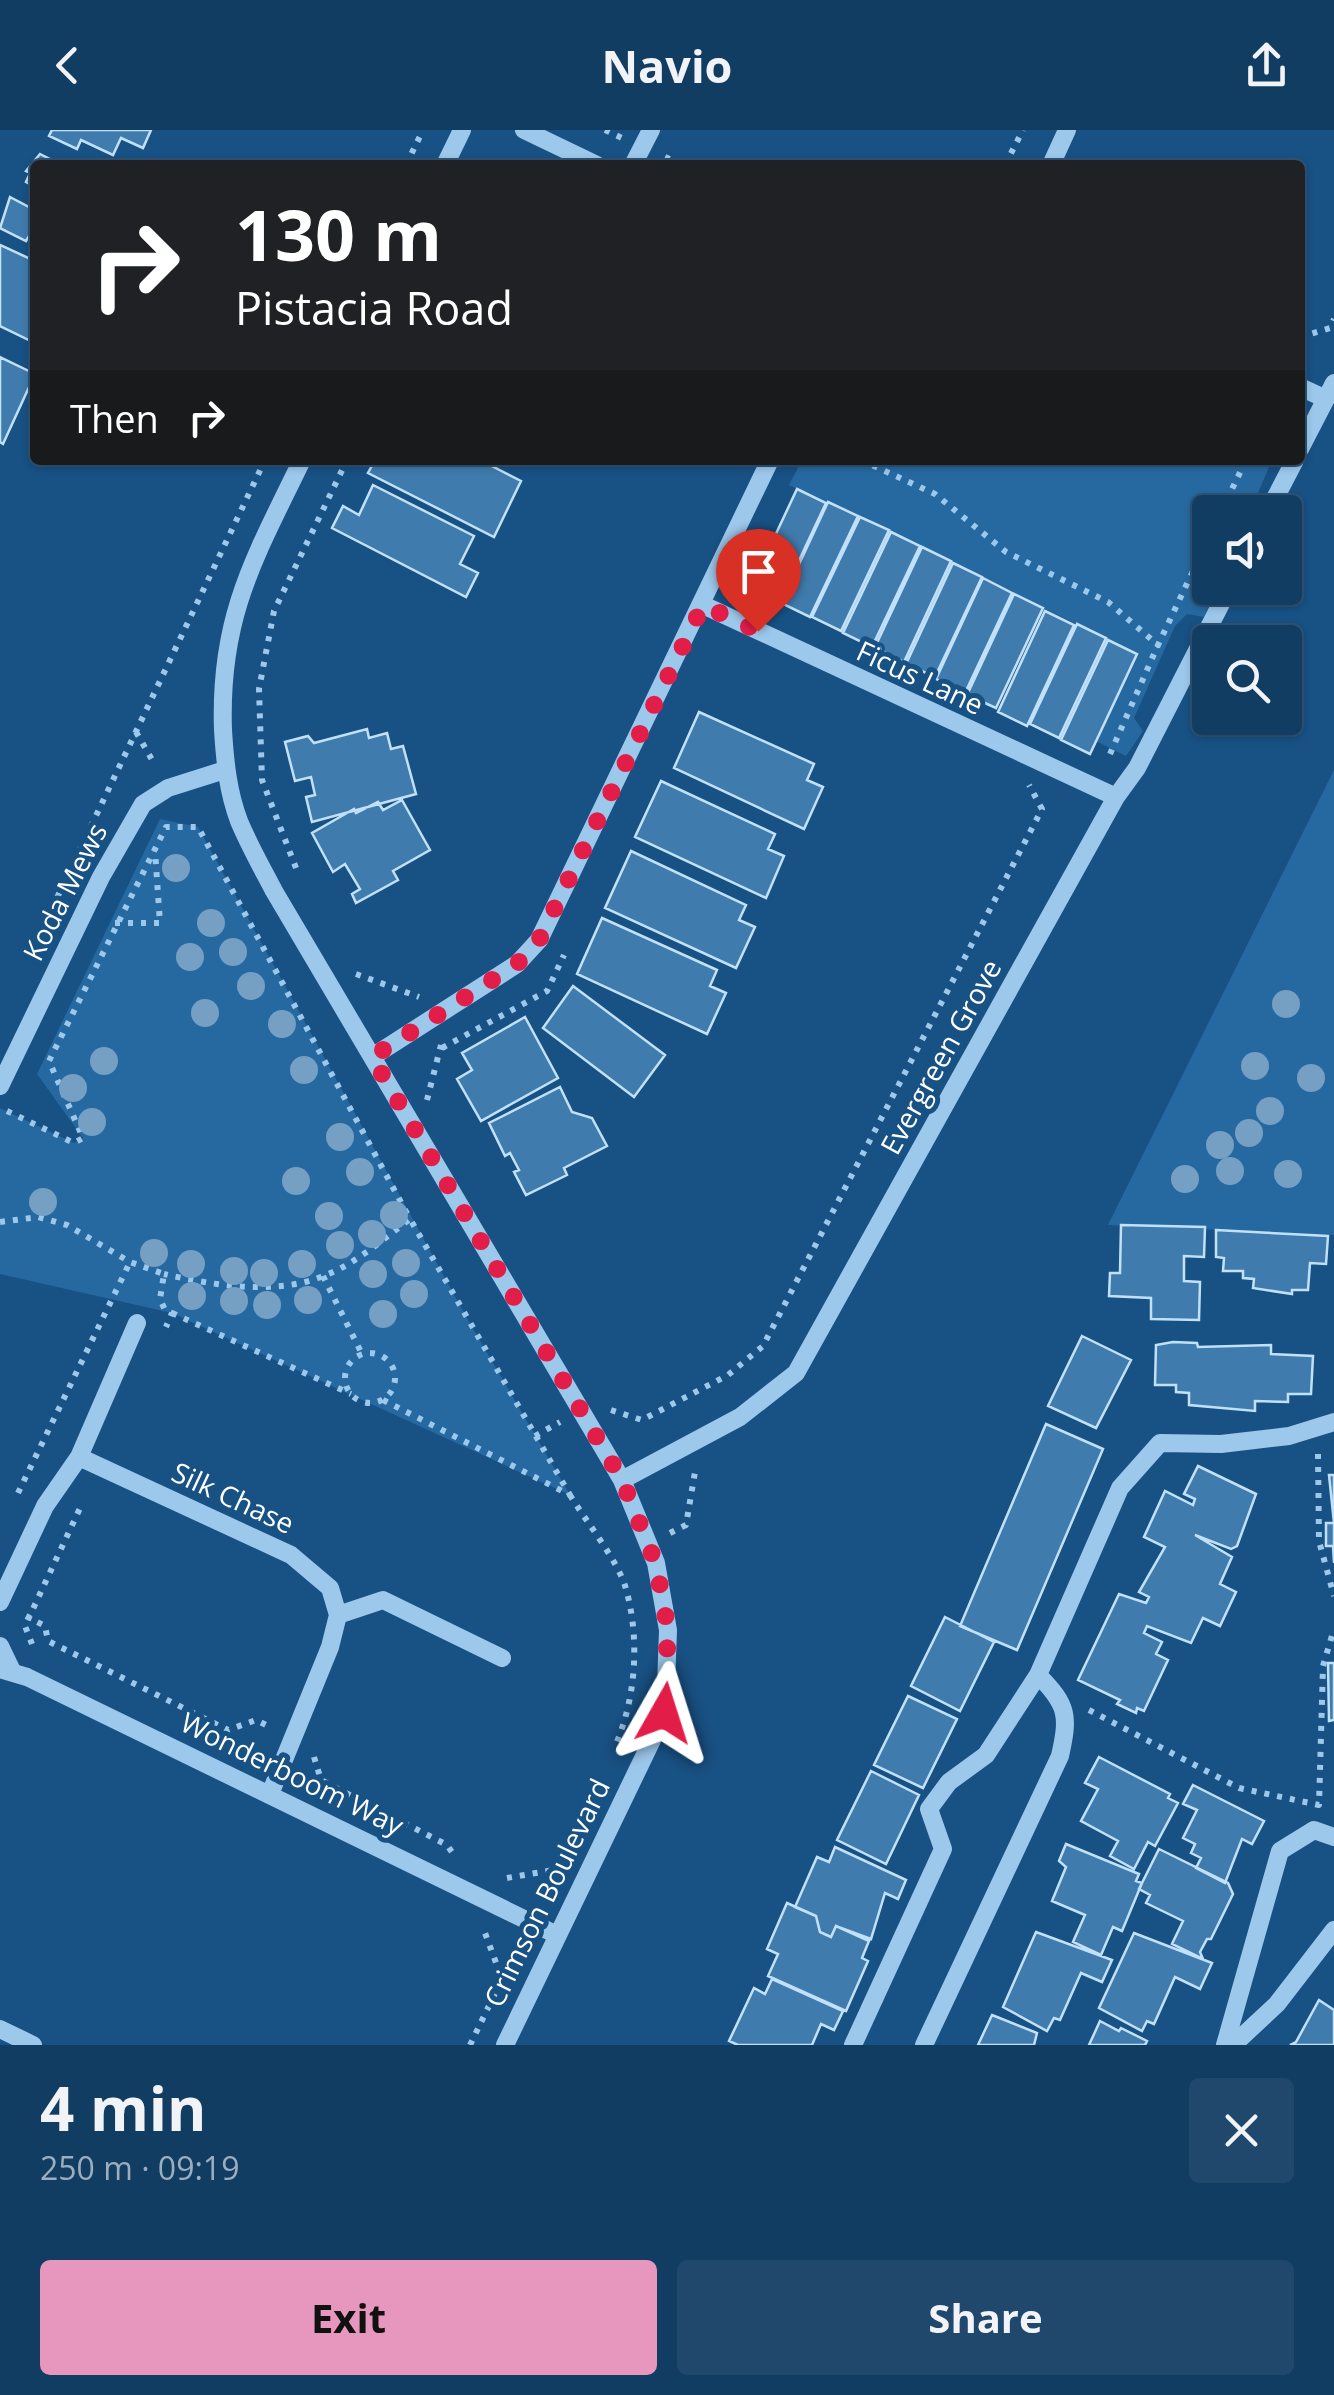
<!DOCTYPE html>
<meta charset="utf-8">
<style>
body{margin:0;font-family:"Open Sans",sans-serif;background:#1f486c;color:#f1f3f6;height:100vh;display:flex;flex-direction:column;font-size:38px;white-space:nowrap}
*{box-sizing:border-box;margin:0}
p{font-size:32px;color:#9caebe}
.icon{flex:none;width:55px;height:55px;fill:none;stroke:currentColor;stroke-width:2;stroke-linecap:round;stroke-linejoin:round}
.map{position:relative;height:1915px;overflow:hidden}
.details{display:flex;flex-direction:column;background:#123d63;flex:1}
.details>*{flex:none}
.hud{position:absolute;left:30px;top:30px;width:1275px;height:305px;border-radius:10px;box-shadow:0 2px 8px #0004,0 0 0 2px #315678;background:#202124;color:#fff;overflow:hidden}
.tools{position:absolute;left:1192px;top:365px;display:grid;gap:20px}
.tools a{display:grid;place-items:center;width:110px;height:110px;border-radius:10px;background:#123d63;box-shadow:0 2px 8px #0004,0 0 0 2px #315678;font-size:50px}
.pin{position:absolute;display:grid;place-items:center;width:85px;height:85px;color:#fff;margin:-102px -42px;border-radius:50% 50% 50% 0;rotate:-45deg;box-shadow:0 0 10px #0007}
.pin .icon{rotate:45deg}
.me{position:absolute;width:110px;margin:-55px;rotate:6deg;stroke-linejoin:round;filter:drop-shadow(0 0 8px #0008)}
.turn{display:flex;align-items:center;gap:35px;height:210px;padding:0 40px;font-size:45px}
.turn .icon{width:130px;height:130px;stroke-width:2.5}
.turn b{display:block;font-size:70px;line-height:85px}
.then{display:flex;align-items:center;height:95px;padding:0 40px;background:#0003;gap:20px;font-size:38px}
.round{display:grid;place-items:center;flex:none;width:105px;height:105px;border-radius:10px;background:#1f486c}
.head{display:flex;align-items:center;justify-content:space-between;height:170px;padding:0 40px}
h1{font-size:60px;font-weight:700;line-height:75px}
.action{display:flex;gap:20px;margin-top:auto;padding:20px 40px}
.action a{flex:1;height:115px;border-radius:10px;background:#e797bd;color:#111;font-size:40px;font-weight:700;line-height:115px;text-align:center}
.action a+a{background:#1f486c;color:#f1f3f6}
header{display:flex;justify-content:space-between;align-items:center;height:130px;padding:0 40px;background:#123d63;font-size:45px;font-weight:700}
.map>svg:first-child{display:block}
</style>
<header><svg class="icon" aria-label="back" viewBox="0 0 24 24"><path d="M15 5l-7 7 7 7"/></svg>Navio<svg class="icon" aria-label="share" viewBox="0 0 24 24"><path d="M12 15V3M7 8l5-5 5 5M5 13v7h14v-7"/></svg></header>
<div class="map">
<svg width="1334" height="1915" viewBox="0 0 1334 1915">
<rect width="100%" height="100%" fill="#185184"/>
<path fill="#2669a1" d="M802,330h470l-22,52h-40v76h7l-13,29 -17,-3 -12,12 -41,92 9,13 -17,25 -30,-15 40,-88 -347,-168z
M1334,640v465l-226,-10z
M160,689l38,8 270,493 102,175 -398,-182 -172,-39v-166l74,35 9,-5 -46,-64z"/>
<path fill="#407bad" stroke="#c1e0f9" stroke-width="2.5" d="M52,0h99l-8,18 -22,-10 -8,17 -32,-15 -4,9 -28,-13z
M40,24l20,10 2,-4 10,5h-37v22l-9,-5 4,-9 -4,-2z
M10,67l21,11 4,-7v32l-3,-2 -6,10 -26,-13z
M0,115l35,16v82l-35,-17z
M0,227l35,17 -32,70 -3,-2z
M375,330h105l41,21 -27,56 -126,-64z
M373,355l101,51 -14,28 18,9 -12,24 -134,-69 11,-22 16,9z
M797,359l29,14 -47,100 -29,-14z
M828,372l30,14 -48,101 -29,-14z
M860,387l29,13 -48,101 -29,-14z
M891,402l29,14 -48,101 -29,-14z
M922,417l29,14 -47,101 -29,-15z
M953,433l29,14 -47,100 -29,-13z
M983,448l29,15 -47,100 -29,-14z
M1014,464l29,14 -47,100 -29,-13z
M1045,481l29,14 -47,101 -29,-14z
M1077,494l29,14 -47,100 -29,-14z
M1108,510l29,14 -47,100 -29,-14z
M699,582l115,52 -7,16 16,7 -19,42 -130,-61z
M367,599l2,9 18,-5 4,16 12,-3 13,48 -104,28 -6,-25 9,-2 -4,-18 -16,4 -10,-39 23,-6 6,7z
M661,651l114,53 -7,15 16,7 -18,42 -131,-61z
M402,670l28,50 -37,21 5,9 -42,23 -4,-9 8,-5 -15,-25 -12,8 -21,-39 42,-24 2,4 22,-11 5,8z
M631,721l115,54 -7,15 16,7 -19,41 -131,-60z
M602,788l115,52 -7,16 16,7 -19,41 -130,-60z
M573,856l92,69 -31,42 -91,-69z
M525,887l33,61 -77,43 -24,-42 15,-9 -10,-17z
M560,957l12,25 20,6 15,28 -43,22 3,7 -41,20 -12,-23 5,-2 -9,-17 -5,3 -16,-33z
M1121,1095l84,2 -1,30 -20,-1v25l16,1 -1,38 -48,-1v-21l-42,-2 1,-23h10z
M1216,1100l112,6 -2,28 -16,-1 -2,27h-16v4l-39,-6 1,-9 -11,-1v-7h-20l1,-13 -8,-1z
M1082,1206l49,24 -35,68 -48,-22z
M1173,1212l24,1 1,4 73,-2v9l42,2 -2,38h-23v8l-33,-1v10l-66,-6v-12l-13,-1v-7h-21l1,-40z
M1046,1294l57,25 -86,201 -57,-24z
M1198,1336l58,28 -19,52 -6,3 -36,-14 37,22 -12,27 16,8 -16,34 -17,-8 -12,25 -44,-17 -3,7 18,9 -6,12 12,6 -24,51 -7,-3 -1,5 -19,-9 3,-4 -42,-20 41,-86 27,9 3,-6 -10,-5 26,-45 -21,-10 21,-46 28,14 2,-6 -11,-5z
M1329,1345h5v88l-1,-17h-7v-23h8z
M945,1487l49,25 -34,69 -49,-25z
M1328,1533h6v57l-5,1z
M908,1566l49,23 -34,69 -49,-23z
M1099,1627l71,37 -2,4 10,5 -23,43 -7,-4 -14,27 -24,-13 8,-15 -37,-20 17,-32 -13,-6z
M871,1641l48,24 -33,69 -49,-24z
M1193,1655l71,36 -12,23 -10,-5 -17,44 -29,-15 5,-10 -10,-5 4,-9 -12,-6 14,-28 -14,-6z
M1066,1714l73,30 -3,7 6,2 -20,48 -9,-4 -12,28 -28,-13 12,-27 -33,-14 14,-34 -7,-6z
M835,1717l71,33 -8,19 -13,-6 -14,46 -35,-13 -5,11 -11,-5 -4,-16 -21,-9 22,-50 12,5z
M1159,1719l69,34 5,11 -22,45h-4l-7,13 3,7 -31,-15 11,-23 -37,-18 4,-8 -11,-6z
M787,1773l29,13 4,16 11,5 5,-11 33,15 -7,17 6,3 -22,50 -78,-35 10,-22 -11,-5z
M1036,1802l76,28 -10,22 -21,-9 -21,47 -6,-2 -7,13 -44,-24z
M1134,1803l78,30 -12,26 -25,-12 -21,47 -7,-3 -5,10 -43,-23z
M772,1849l71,32 -9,19 -13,-6 -9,21h-74l-9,-4 25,-53 11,6z
M1319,1870l15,10v35h-44l6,-3z
M992,1885l45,18 -3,12h-56z
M1100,1891l19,10 2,-3 26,13 -2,4h-56z"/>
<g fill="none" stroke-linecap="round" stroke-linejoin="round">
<path stroke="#9cc8ec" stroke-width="6" stroke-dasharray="5 8" stroke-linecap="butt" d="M605,0l17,8
M665,27l18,8
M406,35l17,-35
M1005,35l18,-35
M1300,207l30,-9 4,-9
M861,330l74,34 71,58 102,50 50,43 52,-110
M1221,382l25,-52
M136,602l19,33
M1110,624l48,-109
M296,738l-34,-88 -3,-91 15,-78 73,-151
M46,791l219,-461
M115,793h45l-5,-72
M356,844l63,23
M442,918l105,-57 17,-36
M427,970l14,-55
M7,981l67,32 9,-5 -34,-77 117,-234h32l212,392c-28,21 -58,48 -92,59 -48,17 -106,7 -154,-4
M0,1092l38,-5 29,8 63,37 34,12 -4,25 5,11 7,3 -6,14
M323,1146l39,78
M172,1183l179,81
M345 1248a25 25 0 1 1 50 0a25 25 0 1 1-50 0Z
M383,1270l187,95 -160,-276
M611,1280l31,10 86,-45 35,-29 279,-537 -13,-24
M535,1306l25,-14
M1318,1324l1,87 15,55
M18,1363l112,-231
M570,1365c15,25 49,67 56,94 14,50 10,108 -10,155
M670,1403l16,-8 9,-53
M26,1486l19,10 3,15 180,89 28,-10 14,7
M32,1514l-7,-18 56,-120
M1089,1580l150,78 80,17 4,-139 11,-37
M314,1627l7,23 126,65 7,10
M507,1748l52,-9
M470,1915l32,-66 -17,-46 3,-6"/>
<path stroke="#9cc8ec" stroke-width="18" d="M524,0l73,35
M445,35l17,-35
M633,35l18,-35
M1051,35l16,-35
M1300,257l26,12
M1300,319l34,-66
M302,330c-48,99 -83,157 -79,270 2,32 5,62 16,91 10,24 23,47 35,70l348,589 34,83 12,67 -3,83 -160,332
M1268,382l27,-52
M703,475l413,192
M372,927l145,-93 22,-24 231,-480
M0,956l101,-209 42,-73 25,-16 57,-18
M79,1327l212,98 39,33 8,27 -8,32 -60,147
M622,1350l118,-63 56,-44 320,-576 21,-29 92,-180
M0,1472l45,-96 34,-49 58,-134
M338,1485l45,-15 119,58
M0,1516l11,23
M0,1539l27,8 530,258
M0,1899l33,16
M853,1915l90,-196 -14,-40 20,-27 37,-27 52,-80 82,-187 40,-45 61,1 68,-8 45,-14
M924,1915l136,-289c9,-40 8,-51 -22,-81
M1225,1915l55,-194 34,-21 20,7
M1233,1915l44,-41 57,-74"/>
</g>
<g fill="#75a0c4">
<circle cx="176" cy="738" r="14"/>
<circle cx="211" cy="793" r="14"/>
<circle cx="233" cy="822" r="14"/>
<circle cx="190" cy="827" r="14"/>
<circle cx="251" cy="856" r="14"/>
<circle cx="1286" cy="874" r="14"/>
<circle cx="205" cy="883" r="14"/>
<circle cx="282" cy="894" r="14"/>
<circle cx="104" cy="931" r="14"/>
<circle cx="1255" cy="936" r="14"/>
<circle cx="304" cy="940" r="14"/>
<circle cx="1311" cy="948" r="14"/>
<circle cx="73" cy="958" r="14"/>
<circle cx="1270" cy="981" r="14"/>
<circle cx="92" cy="992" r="14"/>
<circle cx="1249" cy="1003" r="14"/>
<circle cx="340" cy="1007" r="14"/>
<circle cx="1220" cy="1015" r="14"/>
<circle cx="1230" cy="1041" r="14"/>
<circle cx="360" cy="1042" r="14"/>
<circle cx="1288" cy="1044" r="14"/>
<circle cx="1185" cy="1049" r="14"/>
<circle cx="296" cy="1051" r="14"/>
<circle cx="43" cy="1072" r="14"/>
<circle cx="394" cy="1085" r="14"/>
<circle cx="329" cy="1086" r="14"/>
<circle cx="372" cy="1104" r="14"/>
<circle cx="340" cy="1115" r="14"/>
<circle cx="154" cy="1123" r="14"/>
<circle cx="406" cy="1133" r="14"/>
<circle cx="191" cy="1134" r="14"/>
<circle cx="302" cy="1134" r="14"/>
<circle cx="234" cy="1141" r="14"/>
<circle cx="264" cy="1143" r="14"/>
<circle cx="373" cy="1144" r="14"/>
<circle cx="414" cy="1164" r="14"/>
<circle cx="192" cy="1166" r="14"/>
<circle cx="308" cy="1170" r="14"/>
<circle cx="234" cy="1171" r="14"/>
<circle cx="267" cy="1175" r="14"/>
<circle cx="383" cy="1184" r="14"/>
</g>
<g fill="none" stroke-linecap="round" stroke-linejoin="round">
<path stroke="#e11d48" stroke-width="18" stroke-dasharray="0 32.4" d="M664,1583l4,-83 -12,-66 -34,-84 -250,-423 145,-93 22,-24 164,-335 55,26"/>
</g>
<g text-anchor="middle" stroke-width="10" stroke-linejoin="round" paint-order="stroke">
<g font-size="28" fill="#fff" stroke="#185184">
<text transform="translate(920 548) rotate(25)" y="10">Ficus Lane</text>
<text transform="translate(65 762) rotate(-63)" y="10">Koda Mews</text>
<text transform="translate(941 927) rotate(-61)" y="10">Evergreen Grove</text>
<text transform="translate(233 1368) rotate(25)" y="10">Silk Chase</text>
<text transform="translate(292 1644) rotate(26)" y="10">Wonderboom Way</text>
<text transform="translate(547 1763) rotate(-64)" y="10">Crimson Boulevard</text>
</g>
</g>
</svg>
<div class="tools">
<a><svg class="icon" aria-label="sound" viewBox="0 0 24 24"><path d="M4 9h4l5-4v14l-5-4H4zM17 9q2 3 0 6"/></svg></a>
<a><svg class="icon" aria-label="search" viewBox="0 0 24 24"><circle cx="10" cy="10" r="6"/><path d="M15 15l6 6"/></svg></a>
</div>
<div class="pin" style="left:758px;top:501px;background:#d93025"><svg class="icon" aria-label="arrive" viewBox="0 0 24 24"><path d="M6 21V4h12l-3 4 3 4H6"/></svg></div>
<svg class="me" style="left:664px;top:1583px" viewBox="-20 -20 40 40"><path d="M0-17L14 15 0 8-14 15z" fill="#e11d48" stroke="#fff" stroke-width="4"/></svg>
<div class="hud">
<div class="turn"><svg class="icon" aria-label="right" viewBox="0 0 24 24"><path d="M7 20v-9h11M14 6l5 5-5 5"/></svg><div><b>130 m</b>Pistacia Road</div></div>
<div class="then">Then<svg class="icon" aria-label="right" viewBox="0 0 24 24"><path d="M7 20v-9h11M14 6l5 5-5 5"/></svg></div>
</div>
</div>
<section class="details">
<div class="head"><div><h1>4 min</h1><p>250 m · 09:19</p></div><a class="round"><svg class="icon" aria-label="close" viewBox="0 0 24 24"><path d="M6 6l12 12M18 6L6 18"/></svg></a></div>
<div class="action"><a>Exit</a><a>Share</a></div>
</section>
